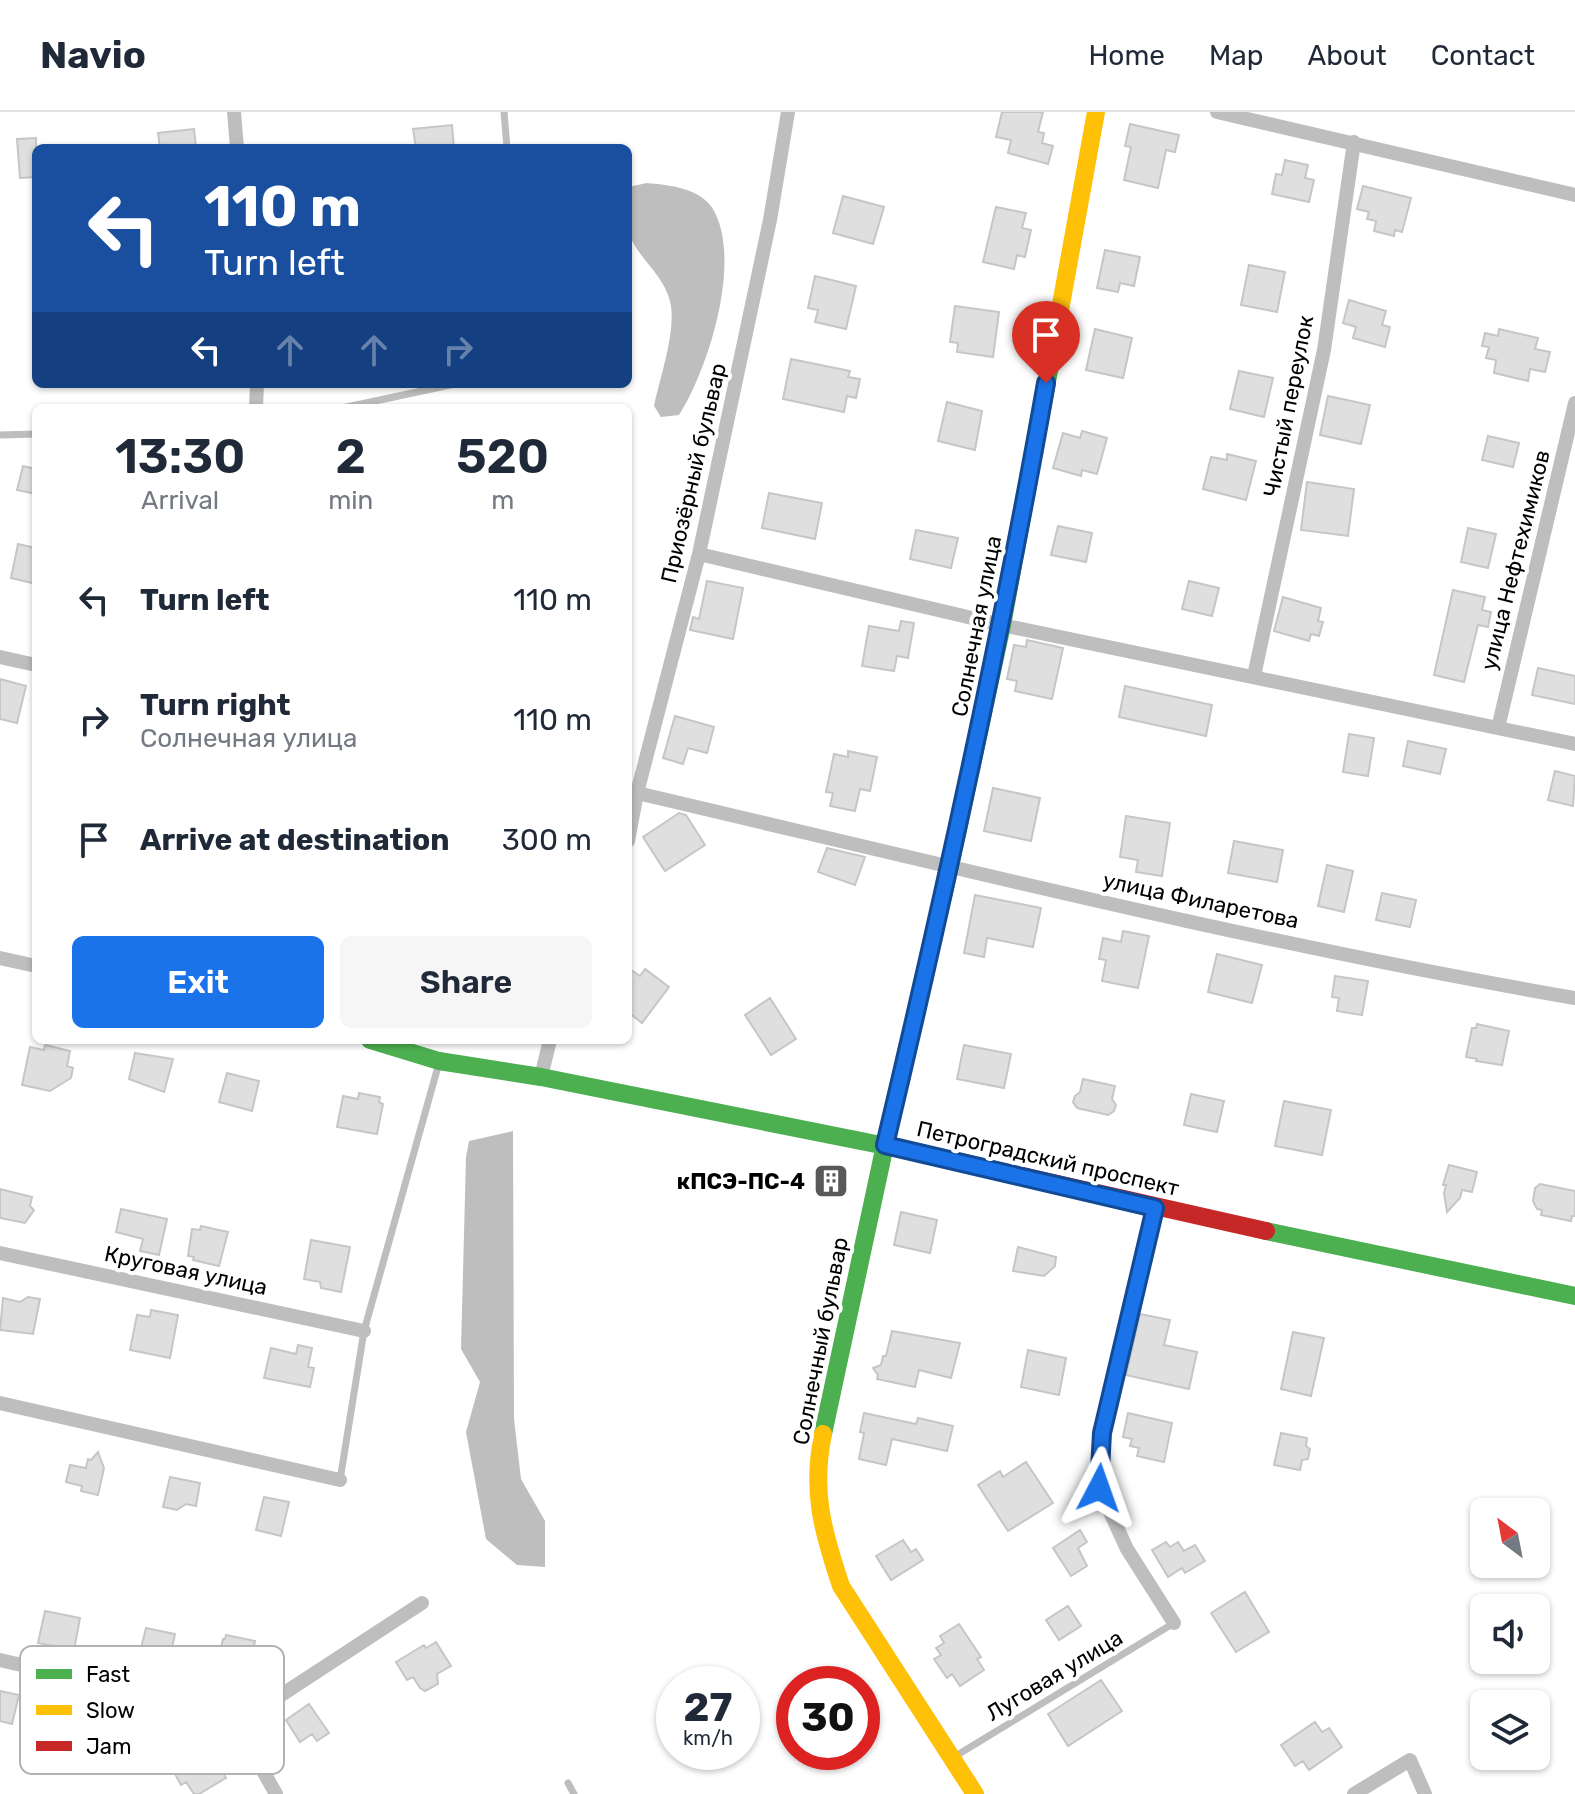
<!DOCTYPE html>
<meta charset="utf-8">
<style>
body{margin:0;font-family:Rubik,sans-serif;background:#f6f6f7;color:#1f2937;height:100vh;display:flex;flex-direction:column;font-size:30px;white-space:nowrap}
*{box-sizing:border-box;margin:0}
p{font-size:26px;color:#747a83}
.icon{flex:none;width:44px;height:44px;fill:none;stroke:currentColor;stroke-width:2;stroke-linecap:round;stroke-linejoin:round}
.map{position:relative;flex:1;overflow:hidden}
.sheet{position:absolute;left:32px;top:292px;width:600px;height:640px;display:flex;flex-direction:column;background:#fff;border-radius:12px;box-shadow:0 2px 6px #0004}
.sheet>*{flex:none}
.banner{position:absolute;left:32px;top:32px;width:600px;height:244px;border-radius:12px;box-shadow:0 2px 6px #0004;background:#1a4fa0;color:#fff;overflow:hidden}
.needle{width:52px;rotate:328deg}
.controls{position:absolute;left:1470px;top:1386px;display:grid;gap:16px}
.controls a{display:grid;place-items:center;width:80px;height:80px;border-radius:12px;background:#fff;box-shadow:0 2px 6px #0004;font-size:40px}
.speed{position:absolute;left:656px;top:1554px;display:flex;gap:16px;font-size:40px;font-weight:700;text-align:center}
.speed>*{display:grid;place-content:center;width:104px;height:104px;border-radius:50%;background:#fff;box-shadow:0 2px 6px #0004;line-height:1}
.speed small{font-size:20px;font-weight:400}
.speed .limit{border:12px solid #d22;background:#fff;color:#111}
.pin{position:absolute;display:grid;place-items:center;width:68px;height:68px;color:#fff;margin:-82px -34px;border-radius:50% 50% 50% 0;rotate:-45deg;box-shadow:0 0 8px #0007}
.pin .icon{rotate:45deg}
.me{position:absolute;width:88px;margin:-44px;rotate:4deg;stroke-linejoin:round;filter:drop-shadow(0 0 6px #0008)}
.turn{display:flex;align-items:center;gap:28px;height:168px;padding:0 40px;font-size:36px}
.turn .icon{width:104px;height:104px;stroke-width:2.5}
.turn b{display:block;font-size:56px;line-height:68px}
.lanes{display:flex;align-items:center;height:76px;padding:0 40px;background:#0003;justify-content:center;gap:40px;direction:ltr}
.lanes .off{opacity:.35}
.eta{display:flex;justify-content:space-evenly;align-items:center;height:136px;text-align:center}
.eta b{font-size:48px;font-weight:600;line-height:56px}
.primary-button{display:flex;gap:16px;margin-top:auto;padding:16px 40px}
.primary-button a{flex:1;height:92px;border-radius:12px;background:#1a73e8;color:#fff;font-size:32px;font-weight:600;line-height:92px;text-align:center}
.primary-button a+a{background:#f6f6f7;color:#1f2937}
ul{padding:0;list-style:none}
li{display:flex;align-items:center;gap:24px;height:120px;padding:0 40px}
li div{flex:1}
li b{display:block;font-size:30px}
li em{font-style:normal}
header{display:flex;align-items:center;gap:48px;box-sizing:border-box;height:112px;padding:0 40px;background:#fff;border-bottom:2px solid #e0e1e3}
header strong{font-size:38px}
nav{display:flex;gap:44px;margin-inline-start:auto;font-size:28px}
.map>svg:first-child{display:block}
</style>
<header>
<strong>Navio</strong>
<nav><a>Home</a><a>Map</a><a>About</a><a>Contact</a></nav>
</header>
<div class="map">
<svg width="1575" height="1682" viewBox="0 0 1575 1682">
<rect width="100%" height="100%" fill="#fff"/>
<path fill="#bebebe" d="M647,71c22,2 53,5 66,26 30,51 -5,161 -34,206l-18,2 -7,-11c6,-29 23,-77 16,-105 -7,-28 -34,-44 -42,-70 -3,-13 0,-31 0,-44z
M513,1019l1,288 7,60 24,42v46l-28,-2 -31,-26 -20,-107 14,-50 -19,-33 5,-192 3,-16z"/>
<path fill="#dfdfdf" stroke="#c6c6c6" stroke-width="2" d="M1002,0h41l-5,20 6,1 -2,10 11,3 -5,18 -40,-11 3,-13 -15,-3z
M1130,12l49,11 -4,17 -9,-2 -8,38 -34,-8 7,-33 -6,-1z
M452,13l2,23h-38l-3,-19z
M194,17l2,19h-36l-2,-15z
M36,26v39l-16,1 -3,-39z
M1285,48l23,5 -3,13 9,2 -5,22 -37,-8 4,-20 6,1z
M1363,74l48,12 -9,34 -7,-2 -1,6 -20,-5 2,-10 -9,-2 2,-7 -12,-3z
M843,84l41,11 -11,37 -40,-11z
M996,95l30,6 -4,15 9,2 -6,27 -8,-2 -3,14 -31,-7z
M1105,138l35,7 -6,29 -14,-3 -2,9 -21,-4z
M1249,153l36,7 -8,40 -36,-7z
M815,164l41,10 -10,43 -31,-7 3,-12 -10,-2z
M1349,188l37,11 -4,14 8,2 -5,20 -32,-9 3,-11 -13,-4z
M955,194l44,6 -6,45 -36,-5 1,-9 -8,-1z
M1095,217l37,9 -9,40 -37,-8z
M1499,217l39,9 -3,11 15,3 -5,20 -15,-3 -2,12 -34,-8 2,-13 -10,-2 3,-11 -7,-1 3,-13 13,3z
M791,247l59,12 -2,6 12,2 -4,19 -9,-2 -3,16 -61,-13z
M1239,259l34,7 -9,39 -34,-8z
M1328,284l42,9 -9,39 -41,-9z
M947,290l35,9 -7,39 -37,-9z
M1082,319l25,7 -10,36 -15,-4 -1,6 -28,-8 10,-35 17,5z
M1488,324l31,7 -6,24 -31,-7z
M1227,342l29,7 -10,39 -43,-11 8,-32 16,3z
M23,354l13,3v25l-19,-4z
M1307,370l47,7 -6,47 -47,-6z
M769,381l53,10 -7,36 -53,-11z
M1058,414l34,7 -6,29 -35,-7z
M1468,416l28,6 -8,34 -27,-6z
M916,418l42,8 -7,30 -41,-9z
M18,432l18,4v36l-25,-6z
M707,469l36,7 -10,51 -43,-9 3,-13 6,2z
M1189,469l30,7 -7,28 -30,-7z
M1453,478l32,7 -3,13 9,2 -3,15 -10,-2 -14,57 -30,-7z
M1283,485l38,11 -3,13 5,1 -4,14 -8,-2 -2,7 -35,-10z
M901,509l13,2 -6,35 -11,-2 -3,15 -32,-5 7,-40 30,5z
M1027,528l36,8 -11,51 -37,-8 2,-10 -10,-2 7,-34 12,2z
M1538,556l37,8v28l-43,-9z
M0,567l26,7 -9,37 -17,-4z
M1125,574l87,19 -6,31 -87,-19z
M675,604l39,11 -7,26 -19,-5 -5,16 -20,-6z
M1349,622l25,4 -6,38 -25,-4z
M1408,629l38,8 -6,25 -37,-8z
M848,639l29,6 -7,34 -10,-2 -5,22 -25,-5 3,-13 -7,-1 8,-38 14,3z
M1555,659l20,5 -2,30 -25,-6z
M993,676l47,10 -9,43 -47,-10z
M679,701l7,2 19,30 -40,26 -22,-34z
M1126,704l44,7 -8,53 -26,-4 2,-12 -18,-3z
M1234,729l49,9 -6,32 -49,-9z
M827,736l38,9 -10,28 -37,-13z
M1327,753l26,6 -9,41 -26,-6z
M1382,781l34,7 -6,27 -34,-7z
M975,783l66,13 -8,39 -46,-9 -3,19 -20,-4z
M1123,819l26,5 -11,52 -36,-7 4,-21 -7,-1 4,-21 18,4z
M1217,842l45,11 -10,38 -44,-11z
M628,856l12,8 5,-7 24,18 -27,36 -14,-11z
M1335,864l33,5 -6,34 -25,-4 2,-13 -7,-1z
M770,886l26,41 -25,16 -26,-40z
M1477,912l32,7 -7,34 -26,-4 1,-2 -11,-2 6,-29h4z
M45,933l25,6 -3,15 6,2 -2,10 -21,13 -28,-6 8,-38 14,3z
M964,933l47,9 -7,34 -47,-9z
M135,941l38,6 -9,33 -35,-13z
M227,961l32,8 -7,30 -33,-9z
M1083,967l32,7 -3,13 4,6 -2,6 -6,4 -31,-7 -4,-6 2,-6 5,-4z
M359,981l21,4 -1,5 4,2 -6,30 -40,-7 6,-31 15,3z
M1191,982l33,7 -7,31 -33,-7z
M1284,989l47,9 -9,45 -47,-9z
M1449,1053l28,7 -5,20 -10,-2 -2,8 -13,14 -3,-19 2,-8h-3z
M1540,1072l35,7v25h-3l-1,5 -30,-6 1,-5 -5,-1 -4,-8 2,-13z
M0,1077l32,8 -2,9 4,4 -9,13 -25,-5z
M121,1097l46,10 -8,36 -19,-4 3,-12 -27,-7z
M901,1100l36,8 -7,33 -36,-8z
M201,1114l27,6 -9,34 -26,-6 1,-3 -6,-1 4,-27 8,1z
M311,1128l39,7 -9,45 -20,-4 -1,-6 -16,-3z
M1018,1135l38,10 -1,9 -11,10 -31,-5z
M28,1185l12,2 -7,35 -33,-4 3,-32 17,4z
M151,1198l27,5 -8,43 -40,-8 7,-35 13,2z
M1140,1202l30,6 -6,25 33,7 -8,37 -63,-14z
M892,1219l68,12 -9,35 -32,-8 -4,17 -38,-8 1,-4 -5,-7 8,-3 2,-9h3z
M1293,1220l31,6 -13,58 -30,-7z
M298,1233l14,3 -4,19 6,1 -4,19 -46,-9 7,-30 25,6z
M1028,1238l38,8 -7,37 -38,-8z
M864,1301l52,11 2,-6 35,8 -6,25 -55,-12 -6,26 -27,-6 5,-26 -4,-1z
M1128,1301l44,10 -8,39 -27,-6 2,-8 -9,-2 2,-7 -9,-2z
M1281,1321l26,5 -1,8 4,3 -2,10 -6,1 -2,10 -26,-5z
M98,1340l6,16 -6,27 -17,-4 1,-5 -16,-4 4,-17 16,3 2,-9 3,1z
M1026,1350l27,41 -45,28 -30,-46 22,-14 3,6z
M170,1365l30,6 -4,23 -10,-2 -9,6 -14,-3z
M264,1385l25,5 -8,34 -25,-6z
M1080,1418l7,12 -9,6 9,18 -16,10 -18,-28z
M903,1428l8,12 5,-3 7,11 -32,20 -15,-24z
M1166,1430l4,5 8,-5 6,9 11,-6 10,16 -20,12 -3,-5 -14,9 -16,-27z
M1245,1480l24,40 -33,20 -25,-39z
M1068,1494l13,20 -22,14 -13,-20z
M45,1499l35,7 -6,32 -36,-7z
M959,1512l22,33 -4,2 7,11 -24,16 -8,-12 -5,4 -13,-19 7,-4 -5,-7 8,-5 -4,-7z
M146,1516l29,6 -6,28 -16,-3 1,-4 -14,-3z
M226,1523l29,6 -6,31 4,2 -2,12 -14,-2 1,-7 -23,-5 8,-33h2z
M436,1530l15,24 -14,8 1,10 -13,7 -5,-3 -7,-11 -6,3 -11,-18 28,-17 2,3z
M1101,1568l21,31 -54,35 -20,-32z
M0,1579l19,4 -7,29 -12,-3z
M309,1592l20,29 -12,8 -5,-7 -12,8 -14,-22z
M1315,1610l7,10 7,-4 13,19 -33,23 -6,-9 -8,5 -14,-21z
M204,1631l22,35 -27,16h-5l-8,-12 -5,3 -6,-11 6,-4 -6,-9z"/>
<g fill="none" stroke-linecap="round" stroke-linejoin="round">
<path stroke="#bebebe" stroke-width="7" d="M504,0l3,36
M342,296l113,-24
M0,323l36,-1
M340,1368l24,-149 75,-268
M954,1645l220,-134
M568,1671l6,11"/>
<path stroke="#bebebe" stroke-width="14" d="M234,0l3,36
M1217,0l358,83
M256,296l1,-24
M699,442l303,71 573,119
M0,545l36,8
M1254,564l70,-326 30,-208
M1498,616l77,-325
M637,681c312,73 623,151 938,205
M628,729l9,-48 62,-239 71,-334 18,-108
M0,846l36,8
M541,965l9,-37
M1155,1096l-53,225 -3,55 28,61 47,74
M0,1141l364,78
M0,1291l340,77
M0,1548l230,52 27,-1 165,-108
M230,1600l46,82
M1354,1682l56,-34 15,34"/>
<path stroke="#4caf50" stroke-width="18" d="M370,928l69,21 102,16 365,73
M1266,1119l309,65
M823,1322l62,-289 65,-279 52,-241 50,-271"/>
<path stroke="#ffc107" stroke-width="18" d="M1052,242l44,-242
M823,1322c-12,58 0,98 18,152l134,208"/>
<path stroke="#c62828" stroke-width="18" d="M906,1038l360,81"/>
</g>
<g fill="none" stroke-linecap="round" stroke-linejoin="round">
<g stroke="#114b97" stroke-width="20">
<path id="route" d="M1046,271c-45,256 -101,509 -161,762l270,63 -53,225 -3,55"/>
</g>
<use href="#route" stroke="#1a73e8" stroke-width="14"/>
</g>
<defs>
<g id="building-square" transform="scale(1.8)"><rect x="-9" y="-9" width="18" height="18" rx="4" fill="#595959" stroke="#fff"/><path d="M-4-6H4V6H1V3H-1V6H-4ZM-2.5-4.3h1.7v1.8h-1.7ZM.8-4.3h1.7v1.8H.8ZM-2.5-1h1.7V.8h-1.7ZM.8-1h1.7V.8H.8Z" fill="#fff"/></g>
</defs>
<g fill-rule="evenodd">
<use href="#building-square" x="831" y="1069"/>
</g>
<g text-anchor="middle" stroke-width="8" stroke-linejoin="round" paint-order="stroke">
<g font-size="22" fill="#000" stroke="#fff">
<text transform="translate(1288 294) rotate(-79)" y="8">Чистый переулок</text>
<text transform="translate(693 361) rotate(-77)" y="8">Приозёрный бульвар</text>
<text transform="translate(1515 448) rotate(-76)" y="8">улица Нефтехимиков</text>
<text transform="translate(976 514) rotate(-79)" y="8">Солнечная улица</text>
<text transform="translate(1201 788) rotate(12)" y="8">улица Филаретова</text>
<text transform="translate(1048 1046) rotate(13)" y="8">Петроградский проспект</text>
<text transform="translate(186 1158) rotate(12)" y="8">Круговая улица</text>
<text transform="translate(820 1229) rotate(-79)" y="8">Солнечный бульвар</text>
<text transform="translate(1054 1563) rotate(-31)" y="8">Луговая улица</text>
</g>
<g font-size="22" font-weight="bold" fill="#000" stroke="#fff" text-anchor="end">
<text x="805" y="1077">кПСЭ-ПС-4</text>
</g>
</g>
<rect x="20" y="1534" width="264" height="128" rx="12" fill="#fff" stroke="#b2b2b2" stroke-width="2"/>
<rect x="36" y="1557" width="36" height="10" fill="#4caf50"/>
<rect x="36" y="1593" width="36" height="10" fill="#ffc107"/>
<rect x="36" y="1629" width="36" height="10" fill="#c62828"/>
<g font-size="22" fill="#000">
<text x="86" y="1570">Fast</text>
<text x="86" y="1606">Slow</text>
<text x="86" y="1642">Jam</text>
</g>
</svg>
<div class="controls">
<a><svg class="needle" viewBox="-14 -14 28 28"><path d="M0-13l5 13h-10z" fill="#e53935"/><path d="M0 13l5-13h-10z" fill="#747a83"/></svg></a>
<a><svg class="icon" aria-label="sound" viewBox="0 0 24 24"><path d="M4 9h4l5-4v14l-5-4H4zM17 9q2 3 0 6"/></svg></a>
<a><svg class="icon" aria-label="layers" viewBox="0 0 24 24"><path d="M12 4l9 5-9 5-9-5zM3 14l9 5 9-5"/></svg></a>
</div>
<div class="speed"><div>27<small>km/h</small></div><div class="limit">30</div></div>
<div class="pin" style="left:1046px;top:271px;background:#d93025"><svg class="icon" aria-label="arrive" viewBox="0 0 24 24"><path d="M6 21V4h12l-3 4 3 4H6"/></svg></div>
<svg class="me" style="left:1099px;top:1376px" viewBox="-20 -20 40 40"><path d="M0-17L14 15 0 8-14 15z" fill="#1a73e8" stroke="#fff" stroke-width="4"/></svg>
<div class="banner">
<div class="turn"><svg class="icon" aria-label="left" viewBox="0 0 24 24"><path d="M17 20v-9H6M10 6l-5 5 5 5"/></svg><div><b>110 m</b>Turn left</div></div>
<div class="lanes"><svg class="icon" aria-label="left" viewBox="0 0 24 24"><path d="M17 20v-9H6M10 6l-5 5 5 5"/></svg><svg class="icon off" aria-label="ahead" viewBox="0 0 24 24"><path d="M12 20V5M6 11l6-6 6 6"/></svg><svg class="icon off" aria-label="ahead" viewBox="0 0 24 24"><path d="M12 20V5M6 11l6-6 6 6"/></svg><svg class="icon off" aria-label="right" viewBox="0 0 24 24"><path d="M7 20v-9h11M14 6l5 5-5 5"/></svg></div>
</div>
<section class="sheet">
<div class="eta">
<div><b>13:30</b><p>Arrival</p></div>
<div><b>2</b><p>min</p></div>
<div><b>520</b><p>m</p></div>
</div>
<ul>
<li><svg class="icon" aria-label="left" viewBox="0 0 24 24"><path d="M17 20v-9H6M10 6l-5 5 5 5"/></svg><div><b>Turn left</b></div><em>110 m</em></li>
<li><svg class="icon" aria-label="right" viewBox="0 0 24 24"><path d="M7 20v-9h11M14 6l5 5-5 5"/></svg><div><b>Turn right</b><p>Солнечная улица</p></div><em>110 m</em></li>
<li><svg class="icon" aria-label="arrive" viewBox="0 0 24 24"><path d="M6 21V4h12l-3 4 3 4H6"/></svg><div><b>Arrive at destination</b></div><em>300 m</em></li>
</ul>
<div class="primary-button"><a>Exit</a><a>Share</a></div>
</section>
</div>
